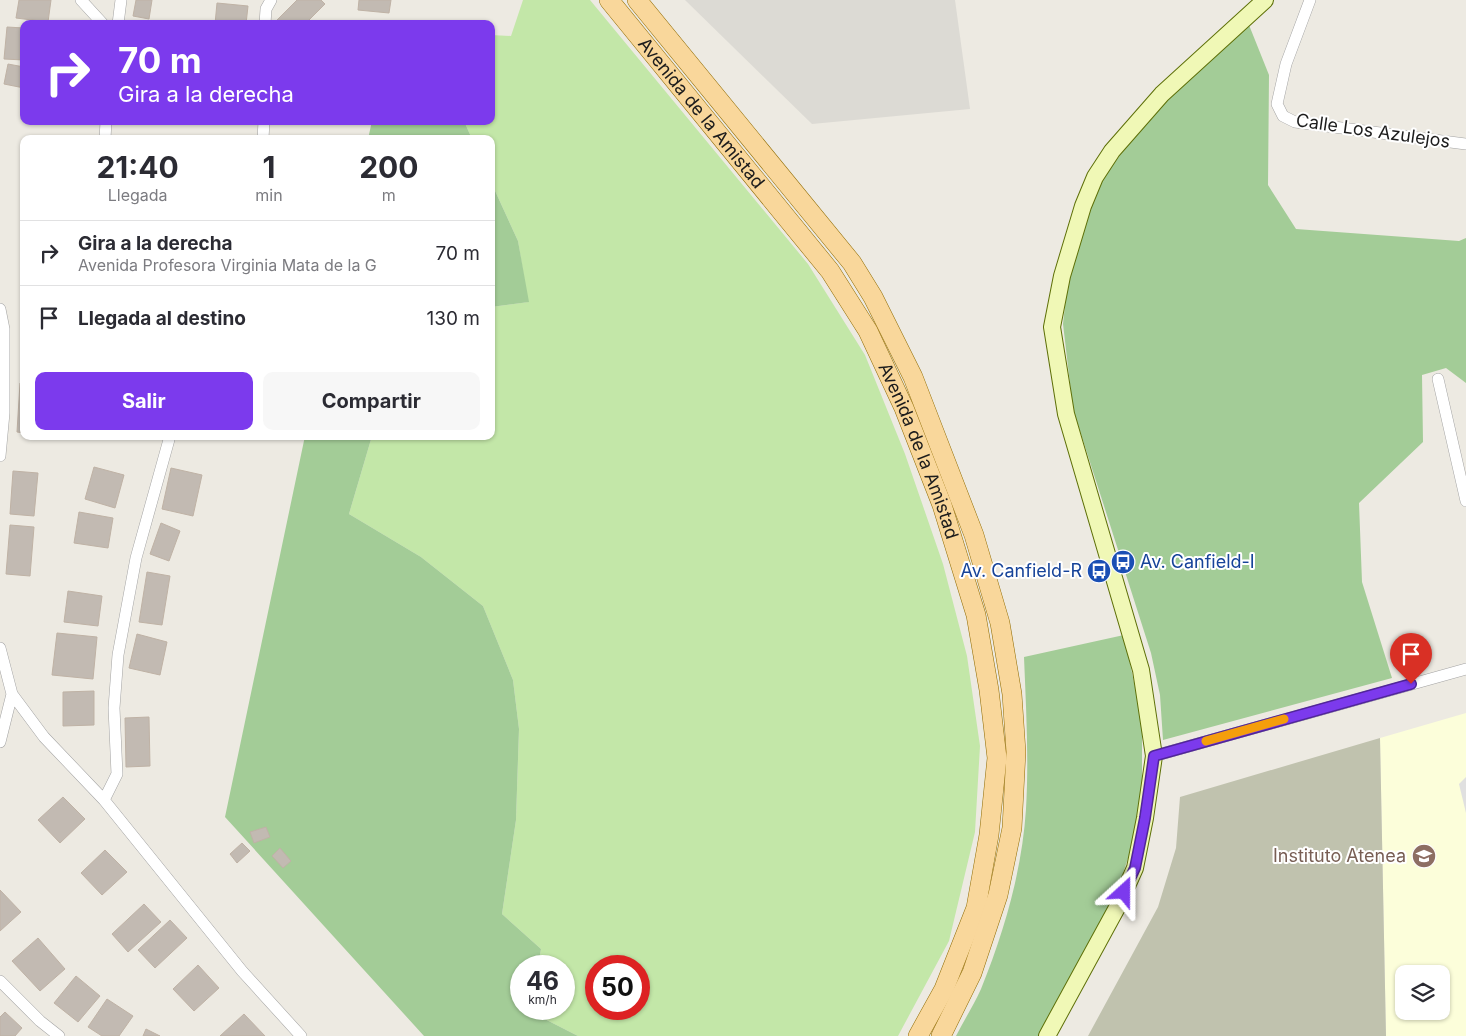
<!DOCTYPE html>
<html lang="es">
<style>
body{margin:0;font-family:Inter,sans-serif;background:#f7f7f7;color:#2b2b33;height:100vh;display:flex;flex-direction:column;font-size:19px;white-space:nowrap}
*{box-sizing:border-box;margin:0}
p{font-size:16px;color:#7c7c81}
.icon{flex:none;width:28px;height:28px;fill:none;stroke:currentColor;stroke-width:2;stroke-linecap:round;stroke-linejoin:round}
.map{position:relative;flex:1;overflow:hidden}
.panel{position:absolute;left:20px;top:135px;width:475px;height:305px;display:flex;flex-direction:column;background:#fff;border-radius:10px;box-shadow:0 1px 4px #0004}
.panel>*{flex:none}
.banner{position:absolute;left:20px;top:20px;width:475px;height:105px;border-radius:10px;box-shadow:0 1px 4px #0004;background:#7c3aed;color:#fff;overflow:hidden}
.buttons{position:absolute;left:1395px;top:965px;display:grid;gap:10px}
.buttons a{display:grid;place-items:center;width:55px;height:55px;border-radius:10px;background:#fff;box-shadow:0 1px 4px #0004;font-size:25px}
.speed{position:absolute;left:510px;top:955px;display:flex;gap:10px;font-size:25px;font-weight:700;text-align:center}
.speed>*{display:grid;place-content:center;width:65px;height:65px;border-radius:50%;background:#fff;box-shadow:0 1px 4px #0004;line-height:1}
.speed small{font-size:12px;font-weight:400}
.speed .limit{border:8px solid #d22;background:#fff;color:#111}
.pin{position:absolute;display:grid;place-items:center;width:42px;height:42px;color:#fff;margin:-51px -21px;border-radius:50% 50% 50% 0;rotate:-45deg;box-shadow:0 0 5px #0007}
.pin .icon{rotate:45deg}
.me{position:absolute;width:55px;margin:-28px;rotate:24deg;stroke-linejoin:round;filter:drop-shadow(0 0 4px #0008)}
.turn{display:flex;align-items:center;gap:18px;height:105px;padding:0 15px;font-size:22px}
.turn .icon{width:65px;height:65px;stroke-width:2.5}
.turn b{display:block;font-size:35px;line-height:42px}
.eta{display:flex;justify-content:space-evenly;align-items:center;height:85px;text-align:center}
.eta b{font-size:30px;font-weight:700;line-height:35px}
.action{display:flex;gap:10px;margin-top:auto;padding:10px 15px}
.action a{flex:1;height:58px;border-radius:10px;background:#7c3aed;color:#fff;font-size:20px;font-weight:700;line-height:58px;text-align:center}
.action a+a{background:#f7f7f7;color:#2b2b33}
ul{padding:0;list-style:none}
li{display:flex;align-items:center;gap:15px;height:65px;padding:0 15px;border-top:1px solid #e1e1e2}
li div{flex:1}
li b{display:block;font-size:19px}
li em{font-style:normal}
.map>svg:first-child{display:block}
</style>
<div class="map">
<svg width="1466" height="1036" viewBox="0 0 1466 1036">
<rect width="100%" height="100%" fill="#edeae2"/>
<path fill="#fcfeda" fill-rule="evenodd" d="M1466,713v323h-80l-6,-298zM1404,974h37v37h-37z"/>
<path fill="#dcdad4" d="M685,0h270l15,109 -158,15z"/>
<path fill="#c0c2ae" d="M1380,738l6,298h-298l70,-129 18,-59 4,-51z"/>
<path fill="#c3e7a8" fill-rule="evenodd" d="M523,0h67l218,264 57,91 40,99 38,110 24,92 13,90 -5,86 -26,109 -51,95h-320l-47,-24v-3h33v-43h-26l3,-17 -39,-35 14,-94 3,-91 -6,-49 -30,-74 -62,-49 -72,-43 23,-78h119v-129l37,-5 -10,-61 -27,-59v-43h-19l-8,-18h27v-86l20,1zM596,966h43v43h-43z"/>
<path fill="#a3cc97" d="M1249,25l20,50 -1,110 28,44 163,12 7,-3v145l-20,-15 -24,7 1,67 -64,61 3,79 30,96 -229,62 -3,-45 -9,-42 -78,-244 -10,-85 5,-46 24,-85 56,-76z
M372,121h92l8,18h-104z
M491,182l27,59 11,61 -38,5z
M305,436h67l-23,78 72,43 62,49 30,74 6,49 -3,91 -14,94 39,35 -3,17h-17v43h10v3l47,24h-154l-199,-219z
M1124,635l18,85v75l-13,60 -13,40 -77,141h-83c8,-16 18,-31 25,-47 23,-57 41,-118 45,-180 3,-51 0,-101 -2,-152z"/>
<path fill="#e0e0e0" d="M1466,777v36l-7,-29z"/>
<path fill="#c2bab2" stroke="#bfb2a5" d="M19,0h32l-3,22 -32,-4z
M136,0h16l-3,19 -16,-3z
M297,0h24l4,4 -20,20h-28l-2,-2z
M359,0h32l-2,13 -31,-3z
M217,3l31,3 -2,18h-31z
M7,27l17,1v32l-20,-1z
M8,64l16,3v21l-20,-4z
M20,383h4v50l-7,-1z
M94,467l30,8 -9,33 -30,-9z
M171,468l31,7 -9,41 -31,-7z
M13,471l25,2 -4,43 -24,-2z
M79,512l34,6 -5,30 -34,-5z
M161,523l19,8 -11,30 -19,-7z
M10,525l24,2 -4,49 -24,-2z
M147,572l23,4 -8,49 -23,-3z
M68,591l34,5 -4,30 -34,-4z
M57,633l40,4 -4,42 -41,-4z
M137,634l30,8 -7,33 -31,-7z
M94,691v34l-31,1v-34z
M149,717l1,49 -24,1 -1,-49z
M63,797l22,22 -25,24 -22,-23z
M266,827l4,10 -16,6 -4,-11z
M242,843l8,8 -13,12 -7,-9z
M280,848l11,13 -8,7 -11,-12z
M105,850l22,22 -25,23 -21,-22z
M0,890l21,22 -21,19z
M144,904l17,18 -33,30 -16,-18z
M170,920l17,18 -32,30 -17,-18z
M38,938l27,31 -25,22 -28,-30z
M198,965l21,23 -25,23 -21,-22z
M76,976l24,20 -22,26 -24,-19z
M107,999l26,17 -14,20h-17l-14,-9z
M5,1012l17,16 -7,8h-15v-19z
M244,1014l21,22h-45z
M146,1029l14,7h-17z"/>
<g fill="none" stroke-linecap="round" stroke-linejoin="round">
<g stroke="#a3a3a3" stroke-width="12">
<path id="minor" d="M81,0l22,24
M1310,0l-24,64 -9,40 6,12 12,6 171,22
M118,24l3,-24
M265,24l1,-15 5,-9
M105,139l1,-18
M263,139l1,-18
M0,309l4,20v84l-4,43
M1438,379l28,122
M0,648l12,46 32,43 60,63 138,171 59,65
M0,742l12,-48
M1154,756l312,-87
M104,800l13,-26 -3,-66 4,-53 18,-97 34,-122
M0,981l40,40 19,15"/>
</g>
<g stroke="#5d6f07" stroke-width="18">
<path id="secondary" d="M1047,1036l72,-132 16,-36 10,-50 9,-62 -13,-86 -75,-256 -14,-87 10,-51 21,-70 12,-29 17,-26 50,-57 103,-94"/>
</g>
<g stroke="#916c03" stroke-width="20">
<g id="primary">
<path id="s1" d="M609,0l221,271 38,60 36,77 38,97 34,110 13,75 8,68 -8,77 -13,73 -32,81 -26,47"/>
<path d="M637,0l215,263 21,34 40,80 61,158 26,88 12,71 4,58 -4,76 -14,67 -26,78 -31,63"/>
</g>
</g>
<use href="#minor" stroke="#fff" stroke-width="11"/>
<use href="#secondary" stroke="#f0f8b6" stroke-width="16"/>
<use href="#primary" stroke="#f9d79b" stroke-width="19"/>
</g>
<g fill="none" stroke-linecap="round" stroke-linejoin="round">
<g stroke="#51269a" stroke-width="12">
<path id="route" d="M1124,892l11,-24 10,-50 9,-62 257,-72"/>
</g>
<use href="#route" stroke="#7c3aed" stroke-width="9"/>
<path stroke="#f59e0b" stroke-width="9" d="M1206,741l78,-22"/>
</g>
<defs>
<g id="bus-disc" transform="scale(1.25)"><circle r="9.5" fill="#1a4fb4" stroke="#fff"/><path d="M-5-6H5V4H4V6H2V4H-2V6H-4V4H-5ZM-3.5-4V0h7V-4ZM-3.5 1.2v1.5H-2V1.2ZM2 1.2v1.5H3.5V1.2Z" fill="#fff"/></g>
<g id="school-disc" transform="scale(1.25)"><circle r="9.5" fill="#8d6e63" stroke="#fff"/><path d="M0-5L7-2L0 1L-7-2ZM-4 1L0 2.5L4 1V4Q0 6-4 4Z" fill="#fff"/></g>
</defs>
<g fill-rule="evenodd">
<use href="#bus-disc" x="1123" y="562"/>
<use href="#bus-disc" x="1099" y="571"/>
<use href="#school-disc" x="1424" y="856"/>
</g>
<g text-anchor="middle" stroke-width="4" stroke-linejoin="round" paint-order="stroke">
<g font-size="18" fill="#1c1c1c" stroke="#fff">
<text dy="6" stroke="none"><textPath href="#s1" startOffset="146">Avenida de la Amistad</textPath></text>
<text transform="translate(1373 131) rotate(8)" y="6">Calle Los Azulejos</text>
<text dy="6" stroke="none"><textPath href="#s1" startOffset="551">Avenida de la Amistad</textPath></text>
</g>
<g font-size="18" fill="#164399" stroke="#fff" text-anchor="start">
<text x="1140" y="568">Av. Canfield-I</text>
<text x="1082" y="577" text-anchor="end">Av. Canfield-R</text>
</g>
<g font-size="18" fill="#785e54" stroke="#fff" text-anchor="end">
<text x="1406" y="862">Instituto Atenea</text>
</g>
</g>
</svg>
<div class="buttons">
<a><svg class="icon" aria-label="layers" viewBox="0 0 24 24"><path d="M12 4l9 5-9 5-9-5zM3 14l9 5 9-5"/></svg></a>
</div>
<div class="speed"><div>46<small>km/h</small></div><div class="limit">50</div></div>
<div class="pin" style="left:1411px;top:684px;background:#d93025"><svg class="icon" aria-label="arrive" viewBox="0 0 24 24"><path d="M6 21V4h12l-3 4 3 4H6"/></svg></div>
<svg class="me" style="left:1124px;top:892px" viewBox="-20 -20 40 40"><path d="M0-17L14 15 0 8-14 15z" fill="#7c3aed" stroke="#fff" stroke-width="4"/></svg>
<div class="banner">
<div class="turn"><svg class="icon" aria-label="right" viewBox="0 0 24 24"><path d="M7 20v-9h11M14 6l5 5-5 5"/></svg><div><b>70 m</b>Gira a la derecha</div></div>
</div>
<section class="panel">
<div class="eta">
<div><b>21:40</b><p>Llegada</p></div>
<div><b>1</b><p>min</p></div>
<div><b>200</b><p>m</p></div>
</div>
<ul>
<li><svg class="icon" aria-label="right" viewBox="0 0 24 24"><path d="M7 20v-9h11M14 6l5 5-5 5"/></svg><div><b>Gira a la derecha</b><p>Avenida Profesora Virginia Mata de la G</p></div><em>70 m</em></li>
<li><svg class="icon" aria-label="arrive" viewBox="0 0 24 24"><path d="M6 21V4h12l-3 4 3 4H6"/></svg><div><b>Llegada al destino</b></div><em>130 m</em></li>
</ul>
<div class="action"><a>Salir</a><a>Compartir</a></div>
</section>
</div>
